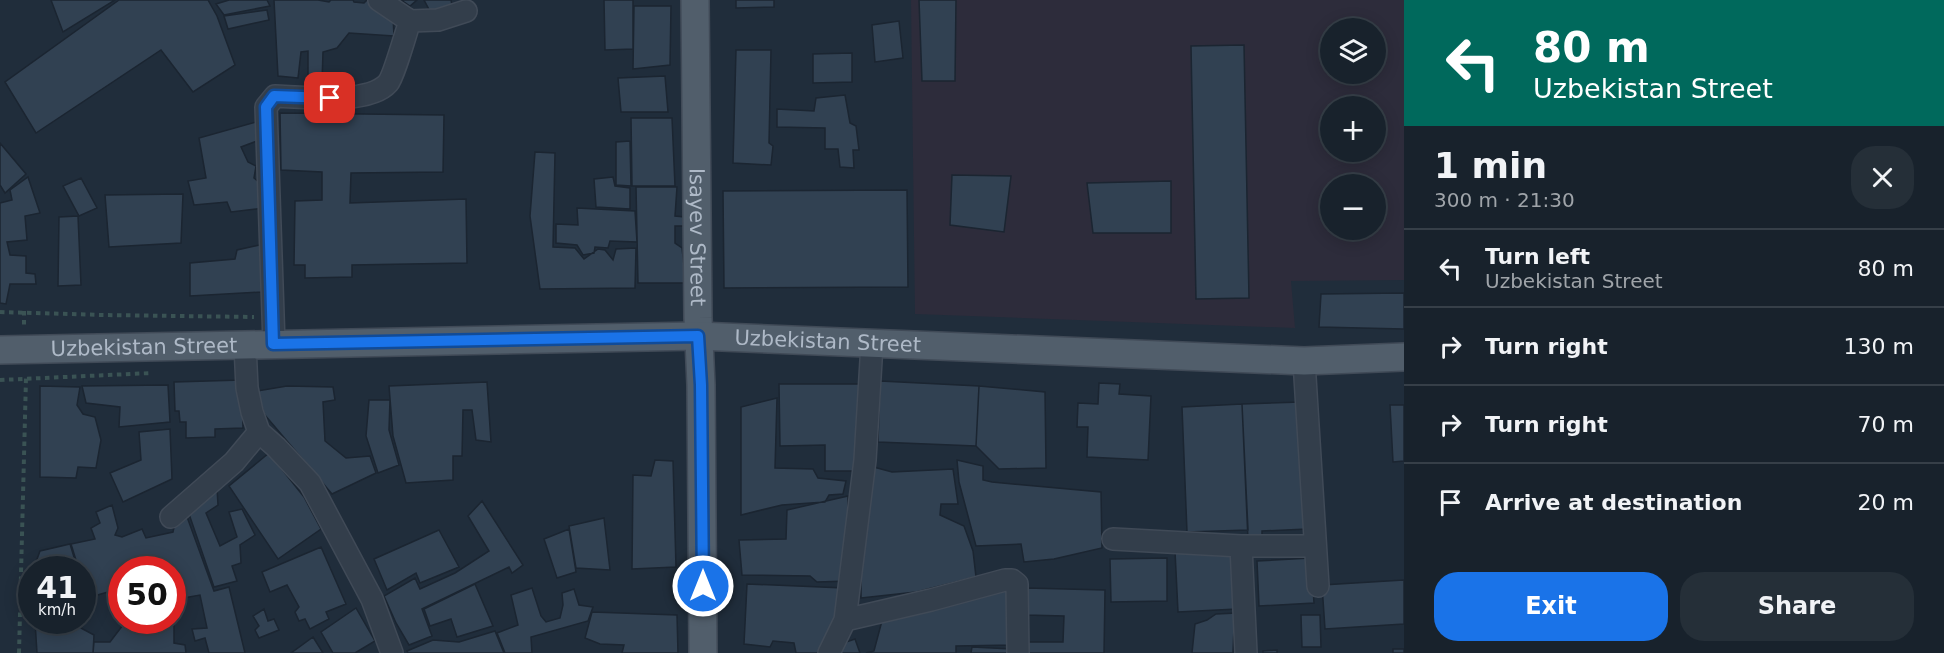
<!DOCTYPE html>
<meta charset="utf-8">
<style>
body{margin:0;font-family:"DejaVu Sans",sans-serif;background:#252f38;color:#f1f3f6;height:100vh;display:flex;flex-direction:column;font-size:22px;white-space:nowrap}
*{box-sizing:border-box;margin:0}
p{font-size:20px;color:#9fa4a9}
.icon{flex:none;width:33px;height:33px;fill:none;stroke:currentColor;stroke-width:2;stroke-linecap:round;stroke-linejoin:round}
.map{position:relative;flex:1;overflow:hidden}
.details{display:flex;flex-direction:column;background:#18222c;width:540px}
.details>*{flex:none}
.banner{background:#00695c;color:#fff;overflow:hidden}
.fabs{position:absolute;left:1320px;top:18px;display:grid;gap:12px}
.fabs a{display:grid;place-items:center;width:66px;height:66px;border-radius:50%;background:#18222c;box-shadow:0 3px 15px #0003,0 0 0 2px #363f48;font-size:30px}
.speed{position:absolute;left:18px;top:556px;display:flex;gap:12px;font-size:30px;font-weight:700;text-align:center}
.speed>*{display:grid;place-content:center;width:78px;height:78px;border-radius:50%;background:#18222c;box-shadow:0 3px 15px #0003,0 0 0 2px #363f48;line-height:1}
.speed small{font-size:15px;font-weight:400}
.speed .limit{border:9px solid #d22;background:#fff;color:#111}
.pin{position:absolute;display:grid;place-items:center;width:51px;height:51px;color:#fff;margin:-26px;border-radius:12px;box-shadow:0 3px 9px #0006}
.me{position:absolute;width:66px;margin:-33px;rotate:0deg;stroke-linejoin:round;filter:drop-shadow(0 0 4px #0008)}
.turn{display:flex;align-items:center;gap:21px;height:126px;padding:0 30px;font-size:27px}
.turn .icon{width:78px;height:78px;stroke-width:2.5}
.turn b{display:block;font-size:42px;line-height:51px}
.round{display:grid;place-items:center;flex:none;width:63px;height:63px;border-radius:24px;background:#252f38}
.head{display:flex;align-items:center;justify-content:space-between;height:102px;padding:0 30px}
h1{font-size:36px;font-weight:600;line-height:45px}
.primary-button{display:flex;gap:12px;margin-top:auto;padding:12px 30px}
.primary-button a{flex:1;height:69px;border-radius:24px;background:#1a73e8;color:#fff;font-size:24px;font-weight:600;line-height:69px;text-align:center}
.primary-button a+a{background:#252f38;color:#f1f3f6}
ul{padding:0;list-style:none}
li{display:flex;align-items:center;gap:18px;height:78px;padding:0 30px;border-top:2px solid #363f48}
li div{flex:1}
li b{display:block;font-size:22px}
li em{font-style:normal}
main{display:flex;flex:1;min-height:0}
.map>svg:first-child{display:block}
</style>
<main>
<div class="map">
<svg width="1404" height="653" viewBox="0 0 1404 653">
<rect width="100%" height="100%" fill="#202d3b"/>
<path fill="#2d2c3b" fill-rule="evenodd" d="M911,0h493v280l-113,1 4,47 -380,-14zM1330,28h46v46h-46zM1330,106h46v46h-46zM1330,184h46v46h-46z"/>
<path fill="#314152" stroke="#1b2531" stroke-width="1.5" d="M51,0h64l-52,32z
M119,0h89l9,16 18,49 -42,27 -32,-42 -125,83 -31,-51z
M229,0h38l3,6 -46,9 -8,-11z
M274,0h44l11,2 2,-2h22l1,2 10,1 3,-3h5l21,16 1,20 -45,-3 -12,15 -14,4 -1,30 -14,-2v-29l-7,1 -3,26 -20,-2z
M401,0h16l-7,6z
M424,0h27l1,6 -20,9z
M604,0h29v49l-28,1z
M736,0h38v7l-38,1z
M919,0h37l-1,81h-33z
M634,6h37l-1,59 -37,4z
M267,10l2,10 -41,9 -4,-13z
M899,21l4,37 -28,4 -3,-37z
M1244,45l5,253 -53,1 -5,-253z
M736,50h35l-2,93 4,3 -2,19 -38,-2z
M852,53v29l-39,1v-29z
M665,76l3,36h-47l-3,-34z
M845,95l5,28 6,3 3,24h-6l1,18 -14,-1 -2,-18h-13v-21l-48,-1v-18l37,2 2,-13z
M280,113l164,2 -1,57 -92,1 -1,30 116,-4 1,64 -115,2v12l-47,1v-13h-11l1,-64 27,-1v-28l-41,-2z
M631,118h41l3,68h-43z
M256,122l1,19 -16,6 7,15 8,4 -2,12 11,9v21l-34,4 -4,-10 -33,3 -6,-24 18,-3 -7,-40z
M630,141l1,45 -15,-1v-43z
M0,143l26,31 -21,19 -5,-8z
M535,152l20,1 -2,94 22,1 9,11 14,-10 7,1 8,10 3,-11 20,-1 -1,40 -95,1 -10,-73z
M952,175l59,1 -7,56 -54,-7z
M28,177l12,36 -15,3 2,24 -20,2 3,13 16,1v17l9,1 1,10h-26l-4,20 -6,-1v-100l12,-3 -2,-10z
M613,177l2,9 15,2v21l-34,-2 -2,-28z
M81,178l16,30 -18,8 -16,-30z
M1171,181v52h-78l-6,-50z
M636,187h41l-2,29 10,1v9h-10v17l7,5 4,35h-48z
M907,190l1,97 -184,1 -1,-97z
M183,194l-2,49 -72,4 -4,-52z
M577,208l58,3 2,31 -27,-1 -2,7 -13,-1 -1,6 -11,2 -6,-10 -21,-2v-19l22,1z
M78,216l3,69 -23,1 1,-69z
M264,244l-2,48 -72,4v-33l45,-4 2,-9z
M1404,293v36l-85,-2 2,-33z
M242,380l1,48 -28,1v8l-29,1v-16h-6l-1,-11h-4l-1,-29z
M880,381l99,5 -3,60 -98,-4z
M487,382l4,60 -15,-2 -4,-30h-9l-1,46h-9v24l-47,3 -13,-47 -4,-50z
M1099,383l21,1 -1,10 32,2 -3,64 -61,-3 1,-30h-11l1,-24 20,1z
M779,384h80l1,87h-35v-26l-45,1z
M168,385l2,37 -51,5 1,-20 -34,-4 -4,-17z
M40,386l40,1 -3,18 6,9 12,3 6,23 -5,28 -18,-1 -2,11 -36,-1z
M287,386l46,1 2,13 -12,2 2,39 21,17 24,-2 6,17 -44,21 -68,-80 -7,-23z
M979,386l66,6 1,76 -47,1 -23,-23z
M777,398l-2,70 38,1 5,9 28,3 -3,13 -14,1 -4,7 -43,3 -41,10v-108z
M369,400h21l-1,30 10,35 -21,8 -12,-37z
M1301,402l6,127 -45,2v9h-14l-6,-136z
M1242,404l6,126 -61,2 -5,-125z
M1390,405h14v56l-11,1z
M170,429l2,50 -49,23 -13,-29 31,-13 -2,-28z
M269,453l35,44 17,32 -43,30 -49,-73z
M655,460l18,1 3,106 -44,2 1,-94 18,1z
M957,460l26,6v14l9,2 109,10 1,56 -48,11 -30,3 -3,-18 -45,2 -17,-64z
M870,466l22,6 61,-3 5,35h-17l-1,11 24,11 9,25 3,26 -60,15 -55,6v-46z
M217,488l1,17 -12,8 14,33 17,-9 -8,-25 13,-3 13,26 -15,10 1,18 -9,3 5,15 -23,6 -26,-76z
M848,496v85l-31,1 -7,-6 -68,-1 -3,-35 47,-1 1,-29z
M482,501l41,64 -11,8 -3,-6 -87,42 10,27 -23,9 -13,-22 -12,-27 31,-18 5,11 35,-16 34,-22 -21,-35z
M112,505l6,23 -3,7 7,2 20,-8 4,9 27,-6 3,-14 10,-4 28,77 15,-4 16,66h-36l-4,-15 -10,3 -3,-12 15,-1 -7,-33 -28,5v-30h-50v18l-35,10 -5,-15v-13h-3l-8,-26 24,-5 -4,-11 9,-5 -4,-11z
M604,518l6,52 -34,-2 -7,-42z
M569,529l7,43 -19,6 -13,-39z
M439,530l20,37 -39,16 -4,-10 -29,17 -13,-31z
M70,544l8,26h-45l7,-19z
M321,547l25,57 -20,8 3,7 -19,10 -5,-10 -6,2 -4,-9 4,-5 -12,-22 -17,7 -8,-20z
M1232,550l5,59 -59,3 -3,-61z
M1167,558v43l-56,1 -1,-43z
M1311,558l3,45 -55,3 -2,-45z
M1404,580v44l-79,5 -3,-44z
M475,584l18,42 -36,11 -6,-18 -21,7 -6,-17z
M747,584l97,4 -21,65h-27l-2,-10 -21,-2 -3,6 -26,-3z
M82,585l6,16h-6z
M1009,587l4,58 -57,1v7h-90l8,-2 9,-34z
M532,588l9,28 5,6 14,-4 3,-13 -1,-12 12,-4 5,16 14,2 -5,14 -57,16 1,16h-27l-8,-20 21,-8 -7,-30z
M1026,588l79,2 -1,63h-77v-11h36l1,-26 -38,-1z
M172,608h2v35l11,2 1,8h-93l1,-11h16l16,-21h46z
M356,608l19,33 -20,12h-22l-12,-21z
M264,609l4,12 6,-2 5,11 -20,8 -4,-8 4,-4 -6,-10z
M592,612l85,3 1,38h-56l2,-8 -24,-1 -15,-6z
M1237,613l3,6 -6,8 -1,26h-41l3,-29 12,-4 9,-6z
M1301,615h19l1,32h-19z
M35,621h43l1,6 15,8 -1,18h-56z
M495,631l9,22h-96l-1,-2 26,-11 26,2z
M313,637l10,16h-32z
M855,639l5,14h-20l6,-11z
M972,647l40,2v4h-41z
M1393,649h11v4h-11z
M1277,650v3h-14v-2z"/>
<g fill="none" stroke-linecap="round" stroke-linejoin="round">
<g stroke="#404a57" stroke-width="24">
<path id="minor" d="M379,0l31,21 28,-1 28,-9
M274,344l-8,-237 9,-11c27,1 94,9 113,-13 6,-7 18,-51 22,-62
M245,345l2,43 5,24 7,20 17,15 34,36 62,116 20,54
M1304,361l14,225
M171,517l63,-55 25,-30
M1113,539l128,7h74
M1241,546l5,107
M845,620l86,-20 74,-20h7l5,4 1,69
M829,653l16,-33 20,-160 7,-116"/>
</g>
<g stroke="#404a57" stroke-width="30">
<g id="major">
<path id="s1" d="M695,0l3,318 3,67 2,268"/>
<path id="s2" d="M0,350l698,-14 606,25 100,-4"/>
</g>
</g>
<path stroke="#3a5354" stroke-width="4" stroke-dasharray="4.5 4.5" stroke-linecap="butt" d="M24,311v17
M0,312l103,3 151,2
M0,380l152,-7
M19,653l7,-275"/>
<use href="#minor" stroke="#333e4b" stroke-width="21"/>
<use href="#major" stroke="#515e6b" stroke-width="27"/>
</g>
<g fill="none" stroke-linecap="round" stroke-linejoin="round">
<g stroke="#114b97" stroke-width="15">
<path id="route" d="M330,98l-56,-2 -8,11 7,237 425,-8 3,49 2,201"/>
</g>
<use href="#route" stroke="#1a73e8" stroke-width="10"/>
</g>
<g text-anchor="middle" stroke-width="6" stroke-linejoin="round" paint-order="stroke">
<g font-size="21" fill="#aeb9c7" stroke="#19232f">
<text dy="7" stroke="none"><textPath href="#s1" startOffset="237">Isayev Street</textPath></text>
<text dy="7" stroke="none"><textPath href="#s2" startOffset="828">Uzbekistan Street</textPath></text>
<text dy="7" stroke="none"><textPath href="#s2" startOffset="144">Uzbekistan Street</textPath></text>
</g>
</g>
</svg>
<div class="fabs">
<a><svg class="icon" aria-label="layers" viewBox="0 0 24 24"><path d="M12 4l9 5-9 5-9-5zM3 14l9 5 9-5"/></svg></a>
<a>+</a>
<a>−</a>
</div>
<div class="speed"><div>41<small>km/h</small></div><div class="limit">50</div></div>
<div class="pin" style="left:330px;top:98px;background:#d93025"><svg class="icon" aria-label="arrive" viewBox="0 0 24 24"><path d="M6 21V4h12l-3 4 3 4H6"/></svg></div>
<svg class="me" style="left:703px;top:586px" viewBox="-20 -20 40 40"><circle r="17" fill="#1a73e8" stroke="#fff" stroke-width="3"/><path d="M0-11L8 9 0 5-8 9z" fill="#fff"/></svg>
</div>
<section class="details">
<div class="banner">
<div class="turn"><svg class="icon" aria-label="left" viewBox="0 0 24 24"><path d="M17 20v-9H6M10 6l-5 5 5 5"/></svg><div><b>80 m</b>Uzbekistan Street</div></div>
</div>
<div class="head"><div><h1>1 min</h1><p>300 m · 21:30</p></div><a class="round"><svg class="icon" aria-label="close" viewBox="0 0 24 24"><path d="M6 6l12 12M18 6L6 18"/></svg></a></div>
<ul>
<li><svg class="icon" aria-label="left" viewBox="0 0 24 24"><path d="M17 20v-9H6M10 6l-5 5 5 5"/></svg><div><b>Turn left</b><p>Uzbekistan Street</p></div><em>80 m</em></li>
<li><svg class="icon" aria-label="right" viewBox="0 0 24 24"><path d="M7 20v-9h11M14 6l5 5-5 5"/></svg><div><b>Turn right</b></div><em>130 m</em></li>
<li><svg class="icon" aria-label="right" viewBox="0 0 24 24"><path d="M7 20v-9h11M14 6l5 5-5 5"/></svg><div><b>Turn right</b></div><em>70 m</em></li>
<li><svg class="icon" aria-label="arrive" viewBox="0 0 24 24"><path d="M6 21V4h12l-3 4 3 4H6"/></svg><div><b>Arrive at destination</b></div><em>20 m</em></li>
</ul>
<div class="primary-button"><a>Exit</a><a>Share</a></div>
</section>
</main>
